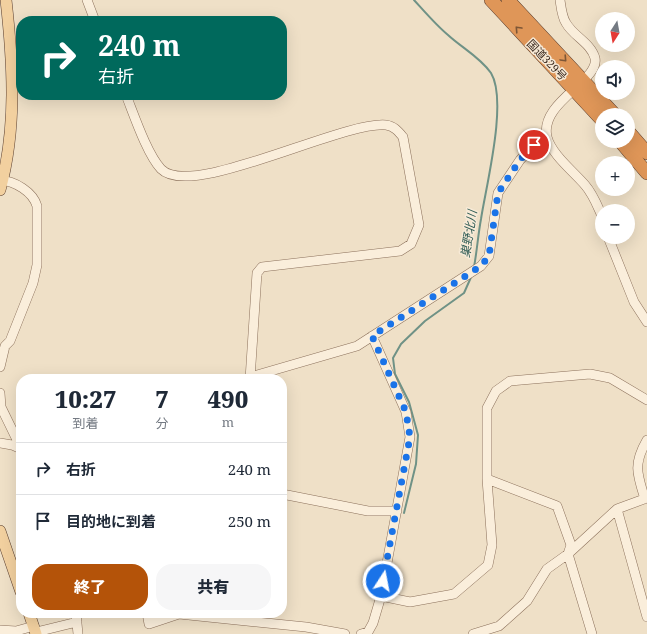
<!DOCTYPE html>
<html lang="ja">
<meta charset="utf-8">
<style>
body{margin:0;font-family:"Noto Serif","Noto Sans JP",serif;background:#f6f6f7;color:#1f2937;height:100vh;display:flex;flex-direction:column;font-size:15px;white-space:nowrap}
*{box-sizing:border-box;margin:0}
p{font-size:13px;color:#747a83}
.icon{flex:none;width:22px;height:22px;fill:none;stroke:currentColor;stroke-width:2;stroke-linecap:round;stroke-linejoin:round}
.map{position:relative;flex:1;overflow:hidden}
.drawer{position:absolute;left:16px;top:374px;width:271px;height:244px;display:flex;flex-direction:column;background:#fff;border-radius:16px;box-shadow:0 4px 16px #0002}
.drawer>*{flex:none}
.top-card{position:absolute;left:16px;top:16px;width:271px;height:84px;border-radius:16px;box-shadow:0 4px 16px #0002;background:#00695c;color:#fff;overflow:hidden}
.needle{width:26px;rotate:191deg}
.fabs{position:absolute;left:595px;top:12px;display:grid;gap:8px}
.fabs a{display:grid;place-items:center;width:40px;height:40px;border-radius:50%;background:#fff;box-shadow:0 4px 16px #0002;font-size:20px}
.pin{position:absolute;display:grid;place-items:center;width:34px;height:34px;color:#fff;margin:-17px;border:2px solid #fff;border-radius:50%;box-shadow:0 1px 4px #0007}
.me{position:absolute;width:44px;margin:-22px;rotate:11deg;stroke-linejoin:round;filter:drop-shadow(0 0 3px #0008)}
.turn{display:flex;align-items:center;gap:14px;height:84px;padding:0 16px;font-size:18px}
.turn .icon{width:52px;height:52px;stroke-width:2.5}
.turn b{display:block;font-size:28px;line-height:34px}
.eta{display:flex;justify-content:space-evenly;align-items:center;height:68px;text-align:center}
.eta b{font-size:24px;font-weight:800;line-height:28px}
.primary-button{display:flex;gap:8px;margin-top:auto;padding:8px 16px}
.primary-button a{flex:1;height:46px;border-radius:16px;background:#b45309;color:#fff;font-size:16px;font-weight:800;line-height:46px;text-align:center}
.primary-button a+a{background:#f6f6f7;color:#1f2937}
ul{padding:0;list-style:none}
li{display:flex;align-items:center;gap:12px;height:52px;padding:0 16px;border-top:1px solid #e0e1e3}
li div{flex:1}
li b{display:block;font-size:15px}
li em{font-style:normal}
.map>svg:first-child{display:block}
</style>
<div class="map">
<svg width="647" height="634" viewBox="0 0 647 634">
<rect width="100%" height="100%" fill="#efe0c7"/>
<g fill="none" stroke-linecap="round" stroke-linejoin="round">
<path stroke="#6f9286" stroke-width="2" d="M414,0c11,12 22,25 34,35 14,13 32,22 43,38 17,28 -5,113 -10,146 -3,16 -4,32 -7,48
M404,513l12,-49 2,-29 -9,-33 -14,-28 -2,-16 8,-14 24,-23 39,-28 8,-18"/>
<g stroke="#8c715c" stroke-width="10">
<path id="minor" d="M87,0l8,21
M560,0c1,7 2,17 6,23 7,13 25,20 29,35 5,23 -56,44 -48,79 5,18 26,34 38,48 8,9 12,20 17,31
M126,95c8,20 21,59 35,74 30,31 180,-48 225,-44 8,1 12,6 17,12l16,88 -8,19 -11,7 -138,16 -5,6 -7,106
M0,180c15,1 33,12 37,26v59l-4,18 -23,58 -5,5 -5,21
M608,237l26,65 13,20
M250,377l107,-31 124,-80 8,-10 9,-63 22,-33 14,-15 13,-8
M0,393l1,14 20,41
M0,443l12,2 9,4
M487,479l70,27 14,39 -3,9 24,80
M282,494l86,17h29
M645,499c-8,-25 -12,-35 2,-59
M617,509l30,108
M381,596l29,6 44,-8 34,-29 4,-20 -5,-66v-71l9,-17 14,-10 80,-7 20,4 37,22
M76,613l2,21
M147,613l2,11 30,-10 127,13 39,7
M0,630l16,1 18,-5
M36,632l41,-10
M361,634l7,-2 5,-9 8,-27 29,-159 -4,-25 -34,-76
M473,634l26,-8 28,-25 20,-32 21,-15 49,-45 30,-11"/>
</g>
<g stroke="#5a3f30" stroke-width="12">
<path id="major" d="M0,190c17,-62 13,-127 6,-190
M0,531l21,61
M29,613l7,21"/>
</g>
<g stroke="#5a3f30" stroke-width="14">
<path id="highway" d="M491,0l111,120
M508,0l107,115
M628,131l19,22
M620,141l27,32"/>
</g>
<use href="#minor" stroke="#faeedb" stroke-width="9"/>
<use href="#major" stroke="#f2d09f" stroke-width="11"/>
<use href="#highway" stroke="#df9658" stroke-width="13"/>
</g>
<defs><path id="oneway-chevron" d="M-2-3.5L2.5 0L-2 3.5" fill="none" stroke-width="1.6" stroke-linecap="round" stroke-linejoin="round"/></defs>
<g stroke="#7d5636">
<use href="#oneway-chevron" transform="translate(518 29) rotate(-133)"/>
<use href="#oneway-chevron" transform="translate(564 59) rotate(47)"/>
</g>
<g fill="none" stroke-linecap="round" stroke-linejoin="round">
<path stroke="#1a73e8" stroke-width="7" stroke-dasharray="0 12.6" d="M383,581l27,-144 -4,-25 -34,-76 109,-70 8,-10 9,-63 22,-33 14,-15"/>
</g>
<g text-anchor="middle" stroke-width="3" stroke-linejoin="round" paint-order="stroke">
<g font-size="11" fill="#3c2b20" stroke="#f7ead7">
<text transform="translate(547 60) rotate(46)" y="4">国道329号</text>
</g>
<g font-size="12" font-style="italic" fill="#2f5c55" stroke="#f7ead7">
<text transform="translate(469 234) rotate(-81)" y="4">巣野北川</text>
</g>
</g>
</svg>
<div class="fabs">
<a><svg class="needle" viewBox="-14 -14 28 28"><path d="M0-13l5 13h-10z" fill="#e53935"/><path d="M0 13l5-13h-10z" fill="#747a83"/></svg></a>
<a><svg class="icon" aria-label="sound" viewBox="0 0 24 24"><path d="M4 9h4l5-4v14l-5-4H4zM17 9q2 3 0 6"/></svg></a>
<a><svg class="icon" aria-label="layers" viewBox="0 0 24 24"><path d="M12 4l9 5-9 5-9-5zM3 14l9 5 9-5"/></svg></a>
<a>+</a>
<a>−</a>
</div>
<div class="pin" style="left:534px;top:145px;background:#d93025"><svg class="icon" aria-label="arrive" viewBox="0 0 24 24"><path d="M6 21V4h12l-3 4 3 4H6"/></svg></div>
<svg class="me" style="left:383px;top:581px" viewBox="-20 -20 40 40"><circle r="17" fill="#1a73e8" stroke="#fff" stroke-width="3"/><path d="M0-11L8 9 0 5-8 9z" fill="#fff"/></svg>
<div class="top-card">
<div class="turn"><svg class="icon" aria-label="right" viewBox="0 0 24 24"><path d="M7 20v-9h11M14 6l5 5-5 5"/></svg><div><b>240 m</b>右折</div></div>
</div>
<section class="drawer">
<div class="eta">
<div><b>10:27</b><p>到着</p></div>
<div><b>7</b><p>分</p></div>
<div><b>490</b><p>m</p></div>
</div>
<ul>
<li><svg class="icon" aria-label="right" viewBox="0 0 24 24"><path d="M7 20v-9h11M14 6l5 5-5 5"/></svg><div><b>右折</b></div><em>240 m</em></li>
<li><svg class="icon" aria-label="arrive" viewBox="0 0 24 24"><path d="M6 21V4h12l-3 4 3 4H6"/></svg><div><b>目的地に到着</b></div><em>250 m</em></li>
</ul>
<div class="primary-button"><a>終了</a><a>共有</a></div>
</section>
</div>
